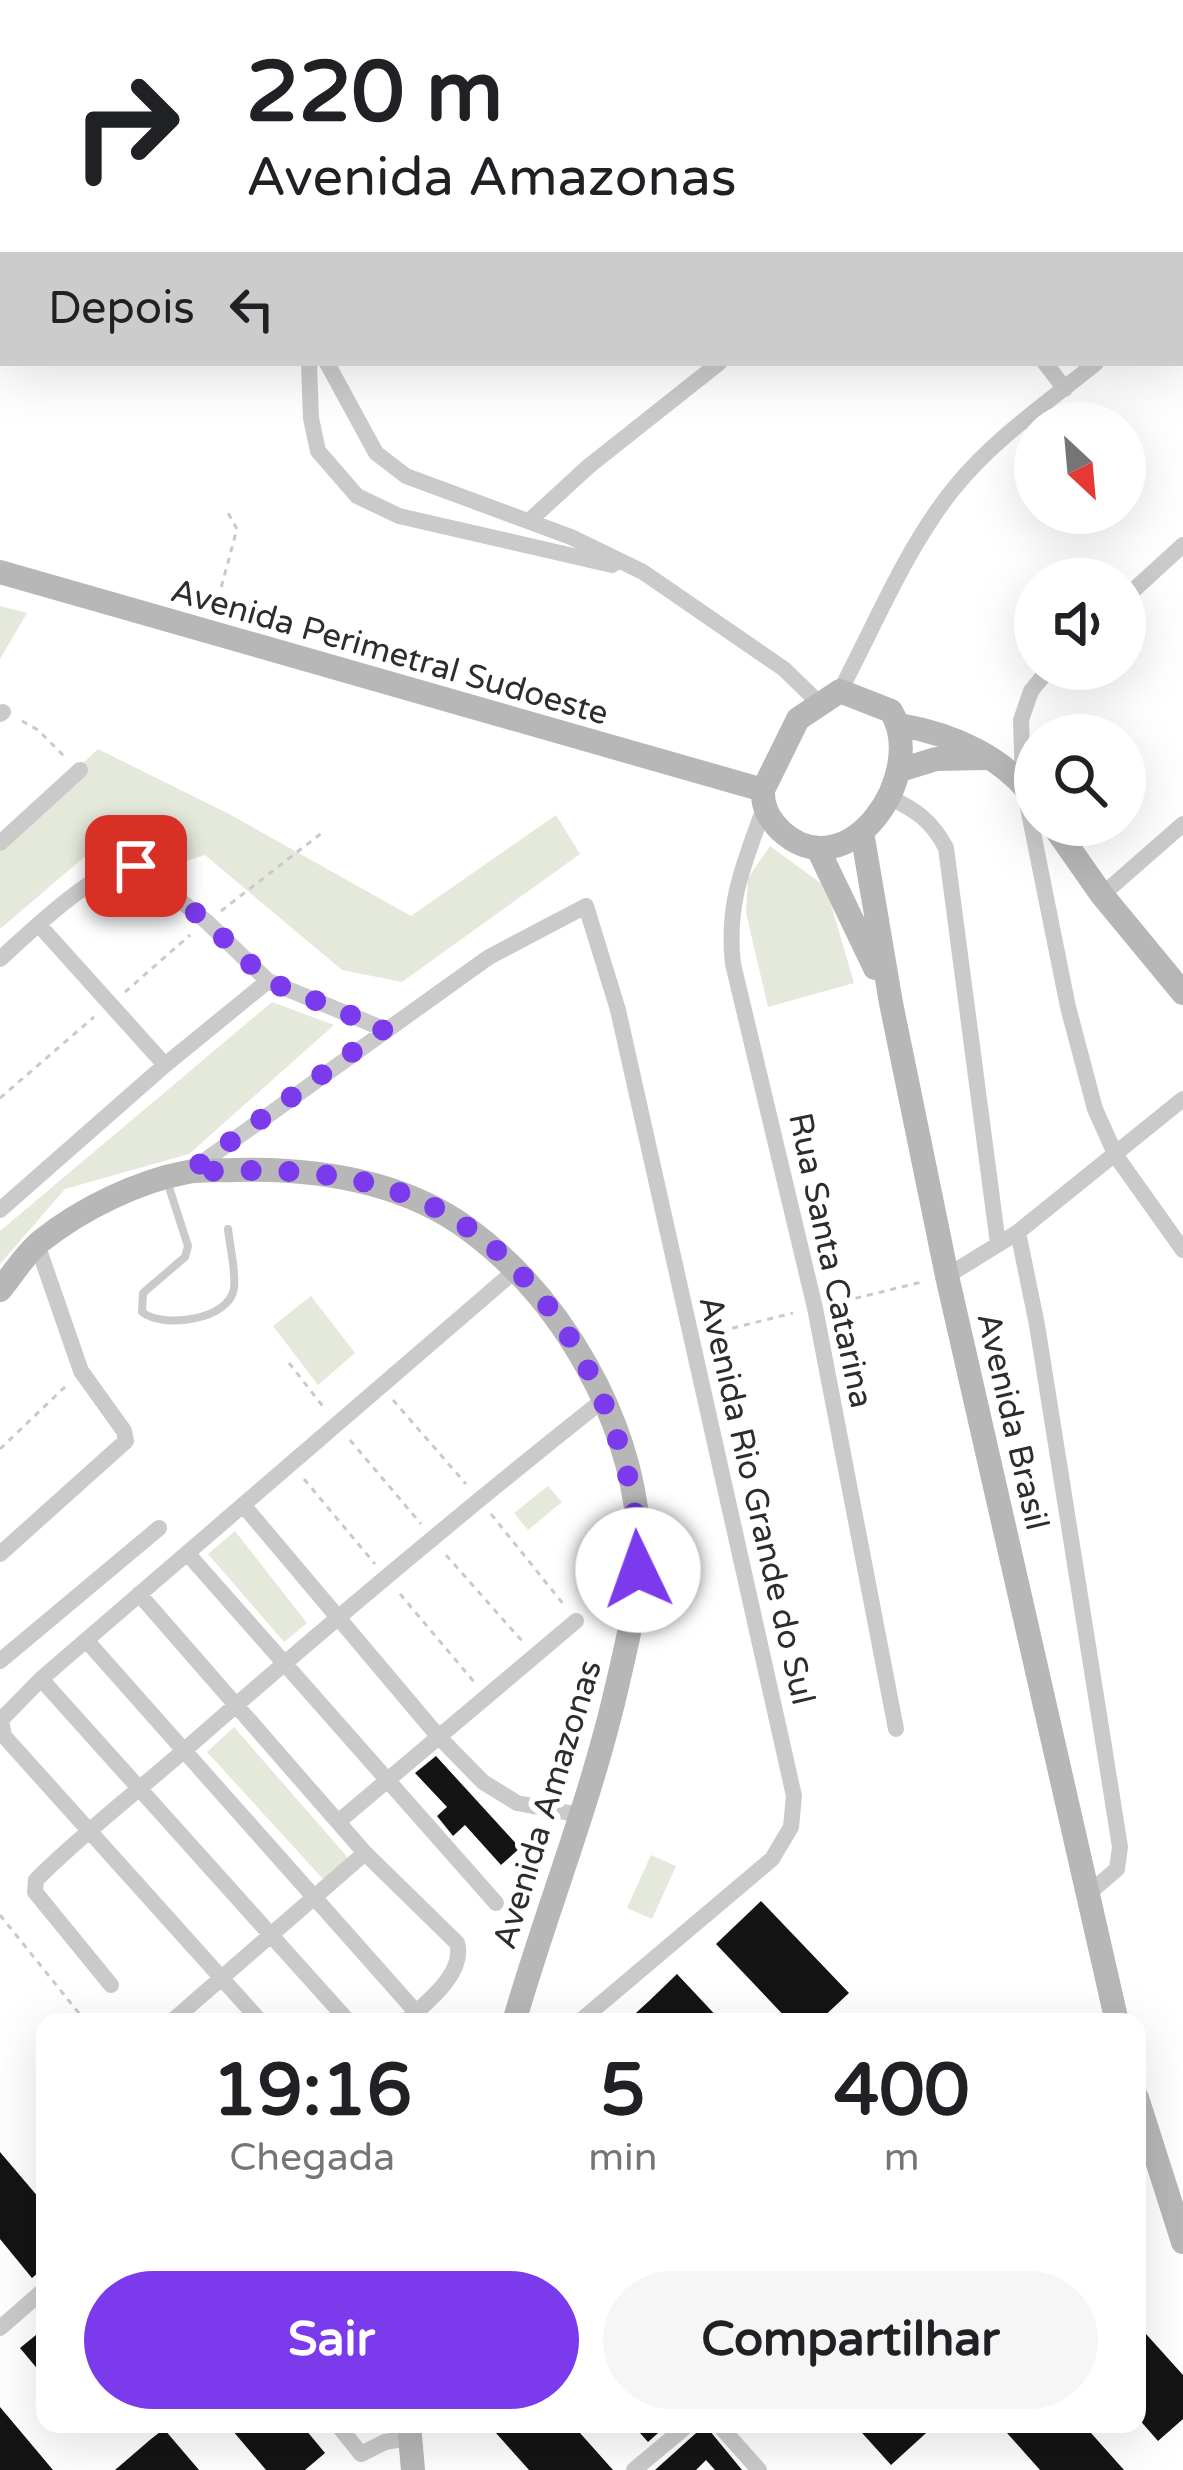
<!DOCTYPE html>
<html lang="pt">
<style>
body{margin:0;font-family:"Varela Round",sans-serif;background:#f6f6f6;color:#202124;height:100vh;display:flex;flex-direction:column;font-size:45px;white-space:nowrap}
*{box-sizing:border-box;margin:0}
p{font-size:39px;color:#757577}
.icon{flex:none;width:66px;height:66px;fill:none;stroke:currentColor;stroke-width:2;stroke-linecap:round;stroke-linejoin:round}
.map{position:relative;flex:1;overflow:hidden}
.side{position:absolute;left:36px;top:2013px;width:1110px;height:420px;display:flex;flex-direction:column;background:#fff;border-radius:24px;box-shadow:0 12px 48px #0002}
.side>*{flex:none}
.top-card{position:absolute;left:0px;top:0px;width:1185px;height:366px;box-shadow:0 12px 48px #0002;background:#fff;color:#202124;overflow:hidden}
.needle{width:78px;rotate:154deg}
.tools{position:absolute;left:1014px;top:402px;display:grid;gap:24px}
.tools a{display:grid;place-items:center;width:132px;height:132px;border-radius:50%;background:#fff;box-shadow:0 12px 48px #0002;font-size:60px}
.pin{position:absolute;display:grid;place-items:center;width:102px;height:102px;color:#fff;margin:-51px;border-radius:24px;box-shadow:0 6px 18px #0006}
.me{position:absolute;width:132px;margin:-66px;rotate:357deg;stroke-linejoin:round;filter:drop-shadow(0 0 9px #0008)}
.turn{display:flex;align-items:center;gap:42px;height:252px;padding:0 48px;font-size:54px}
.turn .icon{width:156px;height:156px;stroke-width:2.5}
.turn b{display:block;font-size:84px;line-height:102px}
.then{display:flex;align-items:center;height:114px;padding:0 48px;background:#0003;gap:24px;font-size:45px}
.eta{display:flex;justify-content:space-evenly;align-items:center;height:204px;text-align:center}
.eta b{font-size:72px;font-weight:700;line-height:84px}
.cta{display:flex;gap:24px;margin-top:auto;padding:24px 48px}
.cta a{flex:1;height:138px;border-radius:72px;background:#7c3aed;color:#fff;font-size:48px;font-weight:700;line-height:138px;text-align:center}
.cta a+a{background:#f6f6f6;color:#202124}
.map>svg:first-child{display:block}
</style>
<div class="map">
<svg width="1183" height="2470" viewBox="0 0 1183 2470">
<rect width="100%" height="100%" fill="#fff"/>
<path fill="#e5e9dc" d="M0,606l27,7 -27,46z
M98,749l133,66 180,101 145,-101 24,39 -178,128 -60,-12 -137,-115 -26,8 -76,-22 -103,88v-88z
M770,846l56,41 28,96 -86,24 -22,-94 2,-35z
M272,1002l62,23 -145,129 -124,35 -65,75v-33z
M311,1296l44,57 -37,32 -45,-59z
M548,1486l14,16 -34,28 -14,-17z
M235,1531l72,92 -23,19 -76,-88z
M234,1727l115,132 -25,21 -117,-128z
M651,1855l25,11 -24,53 -25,-11z"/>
<path fill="#141414" d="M436,1756l84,92 -19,17 -36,-40 -12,11 -16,-20 10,-9 -32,-34z
M761,1901l88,92 -31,29h-28l-74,-78z
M677,1974l45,48h-96l23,-21z
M0,2152l45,53v62l-13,11 -32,-39z
M1137,2324l46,51v44l-25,22 -21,-24z
M36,2335l9,10v33l-25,-30z
M0,2407l53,63h-53z
M227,2424h74l24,29 -20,17h-39z
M488,2424h84l41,46h-84z
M632,2424h32l2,2 -18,16z
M854,2424h82l-45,41z
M999,2424h84l41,46h-84z
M705,2425l37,45h-27l-9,-10 -10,10h-41z
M164,2429l35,41h-84l36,-31z"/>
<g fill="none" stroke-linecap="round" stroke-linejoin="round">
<path stroke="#cacaca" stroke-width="3" stroke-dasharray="6 6" stroke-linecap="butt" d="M215,610l22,-81 -11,-20
M22,721l16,9 27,27
M221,911l102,-79
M125,992l65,-57
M0,1098l94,-81
M832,1304l90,-22
M709,1334l84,-21
M289,1363l36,46
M393,1400l73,84
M350,1440l71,84
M0,1449l68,-65
M304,1479l71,85
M491,1514l73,91
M446,1555l77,87
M400,1594l75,89
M0,1915l86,107"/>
<path stroke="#cacaca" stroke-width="8" d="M167,1181l21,65 -3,11 -42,36 -1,19c21,17 88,8 92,-24 2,-18 -4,-40 -6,-59"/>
<path stroke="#cacaca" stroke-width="16" d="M306,0l1,3
M753,0l2,3
M1016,0l2,3
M199,3v-3
M481,3l4,-3
M730,3l5,-3
M1182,20l1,-1
M0,172l3,1
M1182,178h1
M1182,291l1,-1
M309,363l2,55 7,33 39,45 42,20 213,49
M327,363l49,90 30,23 165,61 72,35 141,97 36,35
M1045,363l20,26
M529,521l60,-55 130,-103
M1125,598l58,-53
M1049,669l-18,22 -10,29 2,63 45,224 27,102 21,47 67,94
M840,691c35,-66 68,-147 115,-204 39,-48 93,-85 141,-124
M0,714l3,-2
M889,797c27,13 43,24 57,51l52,396
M764,808c-20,56 -38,95 -31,156l82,344 81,421
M0,843l80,-73
M1102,895l81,-71
M39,925l126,140
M0,959c27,-24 102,-98 136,-93l70,55 62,60 116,48
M193,1169l296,-212 97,-51 32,104 176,786 -3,31 -19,32 -193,163
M0,1210l165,-145 103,-84
M1018,1232l19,93 83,522 -3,22 -29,25
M947,1276l71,-44 165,-133
M244,1506l194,230 45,46 34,21 63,12
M187,1553l309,350
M0,1554l126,-113 -2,-10 -43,-60 -44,-127
M139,1594l226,259 92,90c9,30 -32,61 -52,79
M86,1640l330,372
M0,1661l159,-133
M41,1679l308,343
M338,1822l238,-201
M111,1985l-76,-93 1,-12c48,-48 101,-88 152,-133 136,-119 274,-235 415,-347
M171,2022l194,-169
M261,2022l-257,-286 -3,-16 40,-41 476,-410
M0,2328l45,-39
M337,2424l24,30 24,-12 23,-4
M718,2424l41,46
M634,2470l55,-46"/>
<path stroke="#b7b7b7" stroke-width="24" d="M0,572l763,218
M840,691l51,20c38,63 -43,181 -110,120 -12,-12 -19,-24 -18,-41l35,-71z
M900,725c51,9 104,31 135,75
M900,770l36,-11 49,-1
M1053,825l49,70 81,98
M862,832l29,171 56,273 170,746
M818,849l57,119
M0,1290c13,-16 25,-36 41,-49 40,-32 97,-60 147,-69 15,-3 31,-1 46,-2 81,-2 167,10 234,59 94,69 165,192 171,310 2,49 -10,95 -21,143 -26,116 -71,226 -104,340
M1137,2098l46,144
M409,2424l4,46"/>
</g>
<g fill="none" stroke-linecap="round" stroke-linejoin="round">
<path stroke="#7c3aed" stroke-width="21" stroke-dasharray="0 37.8" d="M136,866l70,55 62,60 116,48 -195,143c77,-3 153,-4 225,26 135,55 228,231 224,372"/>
</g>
<g text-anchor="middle" stroke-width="12" stroke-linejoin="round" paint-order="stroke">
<g font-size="33" fill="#2d2d2d" stroke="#fff">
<text transform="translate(390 651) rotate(16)" y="12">Avenida Perimetral Sudoeste</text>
<text transform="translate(832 1260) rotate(78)" y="12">Rua Santa Catarina</text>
<text transform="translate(1014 1421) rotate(77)" y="12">Avenida Brasil</text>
<text transform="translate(758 1500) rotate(77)" y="12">Avenida Rio Grande do Sul</text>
<text transform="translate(546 1804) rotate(-73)" y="12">Avenida Amazonas</text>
</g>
</g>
</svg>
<div class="tools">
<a><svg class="needle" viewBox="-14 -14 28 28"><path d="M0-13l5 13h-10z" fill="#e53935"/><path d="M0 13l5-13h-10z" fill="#757577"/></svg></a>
<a><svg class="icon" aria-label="sound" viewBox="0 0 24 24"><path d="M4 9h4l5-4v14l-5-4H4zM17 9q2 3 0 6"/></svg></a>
<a><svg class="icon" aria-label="search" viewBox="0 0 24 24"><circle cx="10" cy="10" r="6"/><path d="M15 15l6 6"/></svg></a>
</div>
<div class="pin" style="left:136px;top:866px;background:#d93025"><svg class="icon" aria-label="arrive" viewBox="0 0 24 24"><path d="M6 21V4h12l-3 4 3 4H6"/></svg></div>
<svg class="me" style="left:638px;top:1570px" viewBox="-20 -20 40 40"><circle r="19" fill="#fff"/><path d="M0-13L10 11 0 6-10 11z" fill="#7c3aed"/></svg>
<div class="top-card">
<div class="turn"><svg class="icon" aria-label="right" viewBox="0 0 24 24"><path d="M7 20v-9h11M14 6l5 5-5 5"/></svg><div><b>220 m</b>Avenida Amazonas</div></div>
<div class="then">Depois<svg class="icon" aria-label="left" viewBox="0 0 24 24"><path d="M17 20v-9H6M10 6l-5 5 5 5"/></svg></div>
</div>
<section class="side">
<div class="eta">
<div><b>19:16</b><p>Chegada</p></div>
<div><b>5</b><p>min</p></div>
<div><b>400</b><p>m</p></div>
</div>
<div class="cta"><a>Sair</a><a>Compartilhar</a></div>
</section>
</div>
